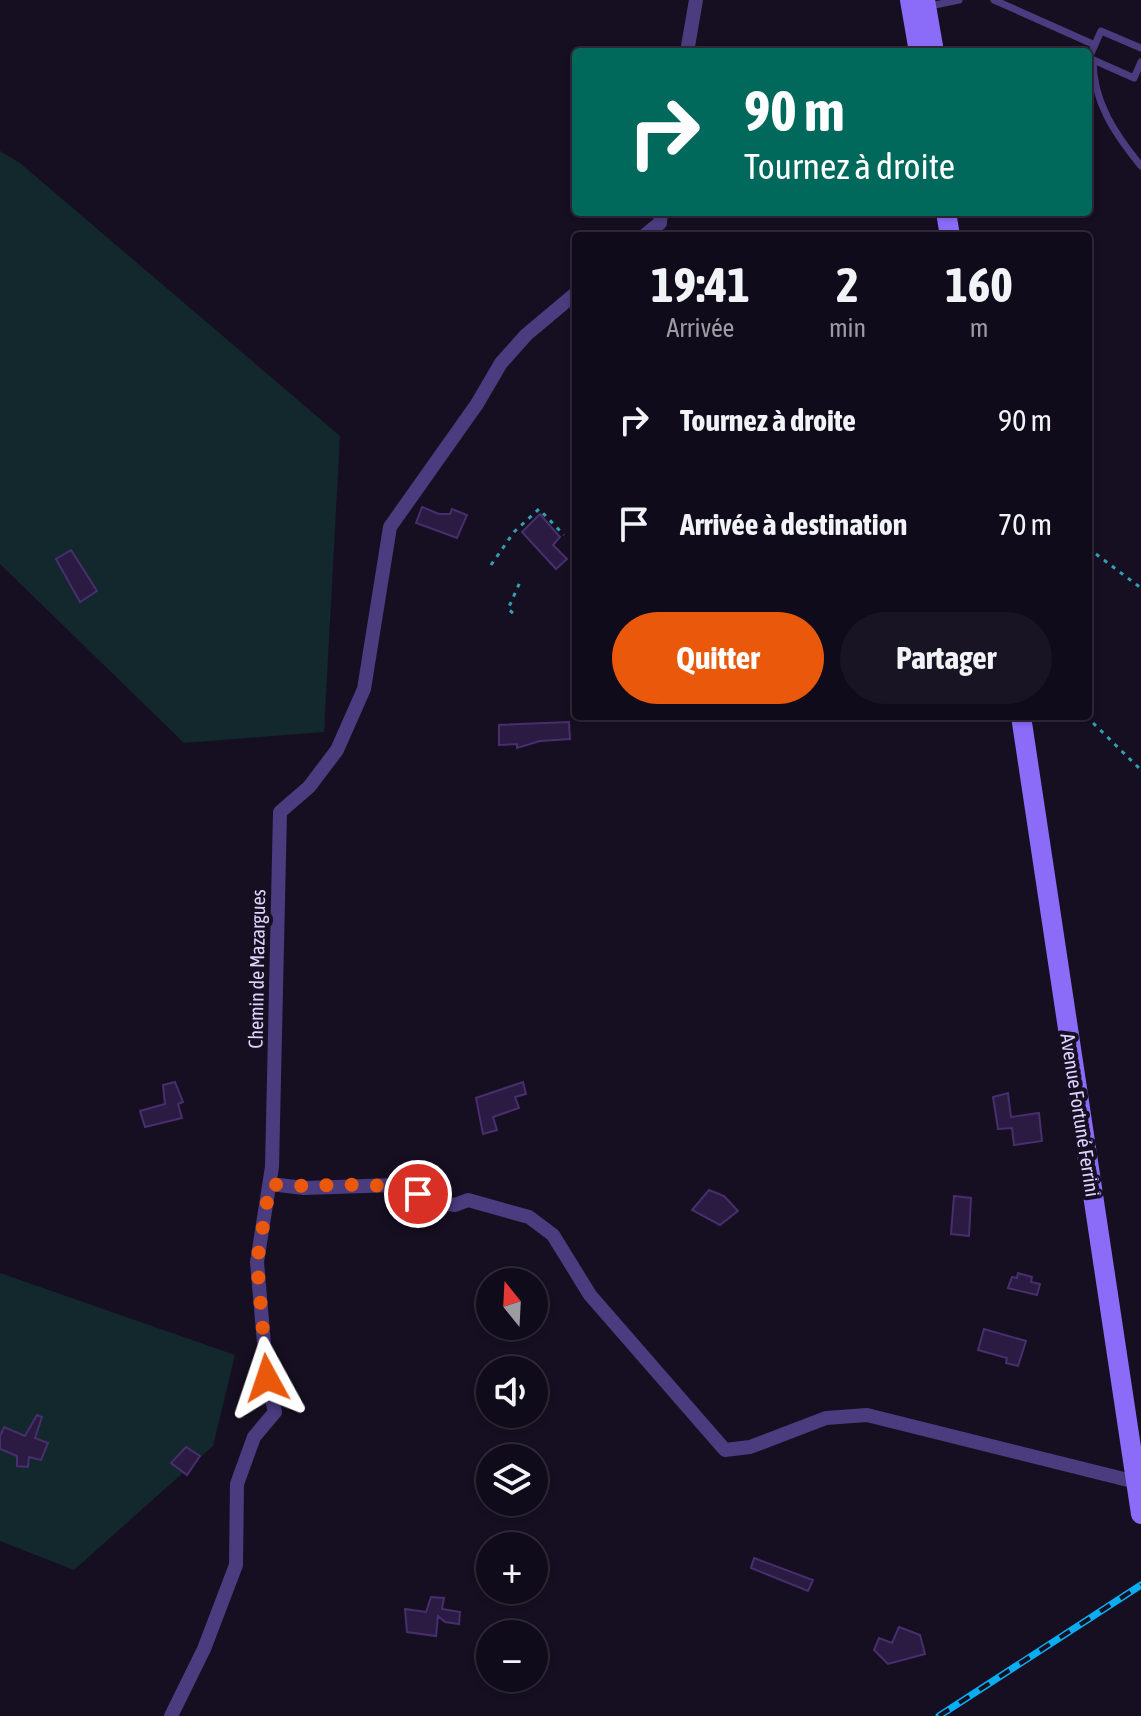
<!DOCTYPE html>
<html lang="fr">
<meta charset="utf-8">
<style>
body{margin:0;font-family:"Asap Condensed",sans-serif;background:#191423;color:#f1f3f6;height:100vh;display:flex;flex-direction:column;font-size:30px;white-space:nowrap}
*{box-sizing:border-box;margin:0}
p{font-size:26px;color:#9c9ba2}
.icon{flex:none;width:44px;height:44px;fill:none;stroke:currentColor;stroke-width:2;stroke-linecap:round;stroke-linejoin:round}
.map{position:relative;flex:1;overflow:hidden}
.side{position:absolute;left:572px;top:232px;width:520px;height:488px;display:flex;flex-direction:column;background:#100b1a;border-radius:8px;box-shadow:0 2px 6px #0004,0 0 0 2px #302b39}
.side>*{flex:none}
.guide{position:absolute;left:572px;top:48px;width:520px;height:168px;border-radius:8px;box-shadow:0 2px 6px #0004,0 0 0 2px #302b39;background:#00695c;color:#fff;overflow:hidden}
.needle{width:52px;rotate:342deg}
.tools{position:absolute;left:476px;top:1268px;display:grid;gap:16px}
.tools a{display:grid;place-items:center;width:72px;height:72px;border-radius:50%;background:#100b1a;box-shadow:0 2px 6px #0004,0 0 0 2px #302b39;font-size:40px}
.pin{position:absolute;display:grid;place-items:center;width:68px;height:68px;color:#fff;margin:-34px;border:4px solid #fff;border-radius:50%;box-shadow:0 2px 8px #0007}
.me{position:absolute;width:88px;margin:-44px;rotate:355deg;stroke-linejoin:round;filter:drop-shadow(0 0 6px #0008)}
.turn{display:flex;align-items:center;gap:28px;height:168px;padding:0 40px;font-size:36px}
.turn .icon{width:104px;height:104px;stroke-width:2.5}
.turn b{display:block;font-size:56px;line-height:68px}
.eta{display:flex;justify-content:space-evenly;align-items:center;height:136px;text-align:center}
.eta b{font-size:48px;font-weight:700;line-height:56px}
.cta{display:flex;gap:16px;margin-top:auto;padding:16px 40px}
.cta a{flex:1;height:92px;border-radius:48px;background:#ea580c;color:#fff;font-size:32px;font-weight:700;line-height:92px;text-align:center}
.cta a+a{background:#191423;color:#f1f3f6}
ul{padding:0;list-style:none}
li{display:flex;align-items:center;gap:24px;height:104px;padding:0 40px}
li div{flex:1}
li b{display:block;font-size:30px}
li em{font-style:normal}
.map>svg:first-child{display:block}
</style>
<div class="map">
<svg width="1141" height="1716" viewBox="0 0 1141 1716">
<rect width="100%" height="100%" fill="#160f22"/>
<path fill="#12282c" d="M0,151l20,12 320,273 -16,296 -140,11 -184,-179z
M0,1273l235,82 -22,91 -139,124 -74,-29z"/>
<path fill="#2b1b42" stroke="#472e6d" stroke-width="2" d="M422,507l17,7h11l2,-5 15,6 -10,23 -41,-15z
M540,514l20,23 -7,8 14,14 -11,10 -34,-37z
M71,550l26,41 -17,11 -24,-43z
M569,722l1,17 -30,2 -23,7v-4l-18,1v-20z
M175,1082l8,20 -5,2 4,14 -37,9 -5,-16 25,-7 -2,-19z
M523,1082l3,12 -11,3 4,11 -26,9 4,13 -14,4 -7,-36z
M1008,1093l3,24 28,-4 3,28 -28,4 -2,-17 -14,1 -5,-32z
M709,1190l15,6 14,15 -18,14 -28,-15z
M954,1196l17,2 -2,38 -18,-2z
M1018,1273l14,4 -1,5 9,2 -3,11 -29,-7 4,-11 5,1z
M984,1329l42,12 -8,25 -12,-3 1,-5 -29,-8z
M37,1415l5,2 -7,21 13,5 -7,17 -12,-3 -1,10 -11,-1v-10l-17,-7v-13l4,-9 21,9z
M186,1447l14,9 -13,19 -16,-12z
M754,1558l59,22 -5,11 -57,-23z
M431,1597l13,1 -2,11 18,3 -1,12 -14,-2 -7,-6 -2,20 -29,-4 -2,-23 21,3z
M899,1627l21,8 5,19 -37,10 -14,-14 5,-12 13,5z"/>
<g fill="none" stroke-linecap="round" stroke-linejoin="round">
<path stroke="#339fb0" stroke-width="3" stroke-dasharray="4 6" stroke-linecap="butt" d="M1088,548l53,40
M491,565l23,-33 25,-23 25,26
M513,613l-5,-4 12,-27
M1086,716l55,54"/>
<path stroke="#4b3b7f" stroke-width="7" d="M994,0l101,45
M930,6l29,-6
M1141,48l-40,-17 -12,27 45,20 7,-16
M1093,60c0,42 22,74 48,106"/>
<path stroke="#4b3b7f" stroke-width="14" d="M687,52l9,-52
M644,236l16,-13 1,-11
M270,1184l34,4 91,-3 46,18 14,2 13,-5 61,17 24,18 37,60 135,155 25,-3 76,-29 41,-3 269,67
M171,1716l33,-67 32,-84 1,-81 17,-47 21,-25 -8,-34 -10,-116 15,-95 8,-355 29,-25 28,-37 27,-61 26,-162 87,-123 24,-41 25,-28 50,-42"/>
<path stroke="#8b6cf9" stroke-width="20" d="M910,0l9,52
M925,0l9,52
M946,212l4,24
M1021,716l120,798"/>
<g stroke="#09aef2" stroke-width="7">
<path id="rail" d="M939,1716l202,-131"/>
</g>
<use href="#rail" stroke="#160f22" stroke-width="4" stroke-dasharray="12" stroke-linecap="butt"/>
</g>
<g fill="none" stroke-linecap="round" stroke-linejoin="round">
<path stroke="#ea580c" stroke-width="14" stroke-dasharray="0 25.2" d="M267,1378l-10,-116 13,-78c48,6 103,-7 148,10"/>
</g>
<g text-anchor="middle" stroke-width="8" stroke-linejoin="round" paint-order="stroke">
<g font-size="20" fill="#dfd2fd" stroke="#160f22">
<text transform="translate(257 969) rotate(-89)" y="7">Chemin de Mazargues</text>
<text transform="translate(1080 1115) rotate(81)" y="7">Avenue Fortuné Ferrini</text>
</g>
</g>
</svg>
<div class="tools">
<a><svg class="needle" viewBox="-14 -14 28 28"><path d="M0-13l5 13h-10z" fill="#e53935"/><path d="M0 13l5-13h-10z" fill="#9c9ba2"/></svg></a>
<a><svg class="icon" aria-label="sound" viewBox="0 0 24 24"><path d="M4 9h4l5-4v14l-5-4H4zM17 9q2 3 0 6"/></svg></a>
<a><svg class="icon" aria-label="layers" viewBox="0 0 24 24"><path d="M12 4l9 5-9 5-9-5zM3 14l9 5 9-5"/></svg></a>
<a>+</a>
<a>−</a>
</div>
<div class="pin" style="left:418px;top:1194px;background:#d93025"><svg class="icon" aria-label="arrive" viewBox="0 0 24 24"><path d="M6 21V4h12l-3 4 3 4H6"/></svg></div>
<svg class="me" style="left:267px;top:1378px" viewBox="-20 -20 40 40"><path d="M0-17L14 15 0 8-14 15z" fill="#ea580c" stroke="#fff" stroke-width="4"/></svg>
<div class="guide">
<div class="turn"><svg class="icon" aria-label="right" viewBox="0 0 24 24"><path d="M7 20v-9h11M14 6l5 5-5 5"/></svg><div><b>90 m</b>Tournez à droite</div></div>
</div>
<section class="side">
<div class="eta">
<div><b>19:41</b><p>Arrivée</p></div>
<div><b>2</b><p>min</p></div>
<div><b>160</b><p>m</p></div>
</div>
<ul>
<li><svg class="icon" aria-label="right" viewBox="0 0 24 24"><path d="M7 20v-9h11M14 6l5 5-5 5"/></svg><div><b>Tournez à droite</b></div><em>90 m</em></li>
<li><svg class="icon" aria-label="arrive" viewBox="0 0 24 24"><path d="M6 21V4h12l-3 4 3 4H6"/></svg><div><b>Arrivée à destination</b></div><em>70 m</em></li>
</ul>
<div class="cta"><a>Quitter</a><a>Partager</a></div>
</section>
</div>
